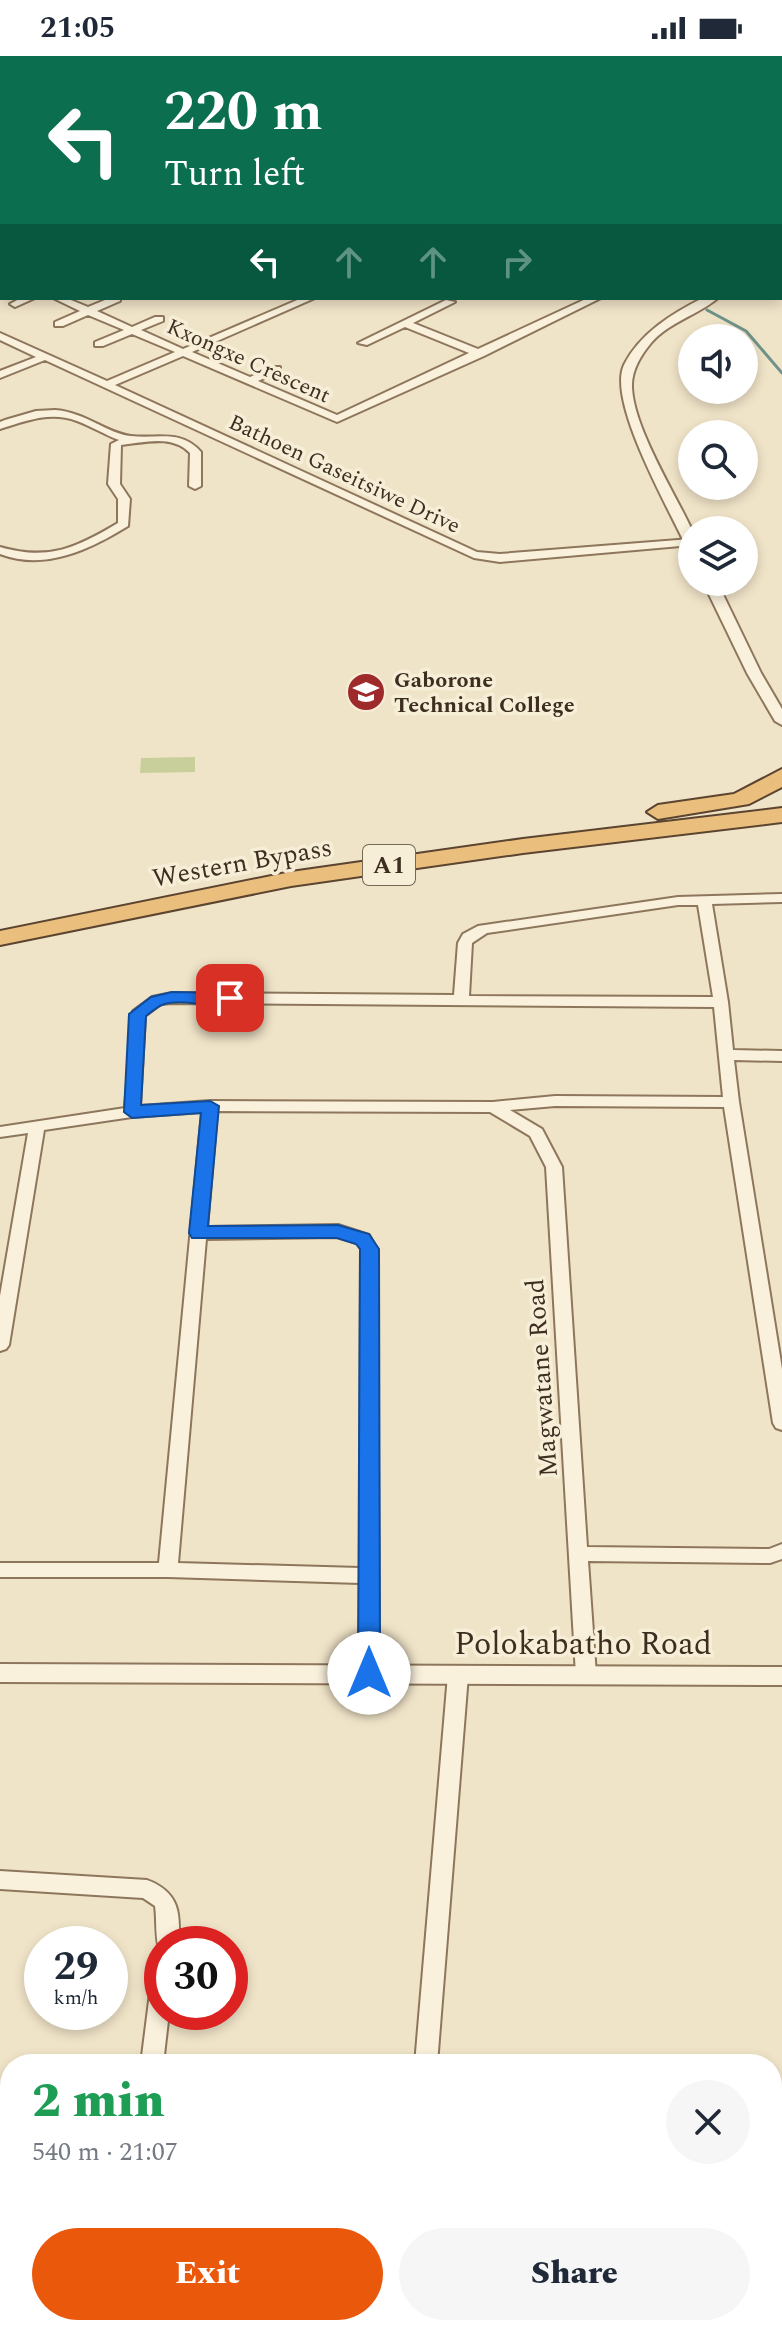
<!DOCTYPE html>
<meta charset="utf-8">
<style>
body{margin:0;font-family:Spectral,serif;background:#f6f6f7;color:#1f2937;height:100vh;display:flex;flex-direction:column;font-size:30px;white-space:nowrap}
*{box-sizing:border-box;margin:0}
p{font-size:26px;color:#747a83}
.icon{flex:none;width:44px;height:44px;fill:none;stroke:currentColor;stroke-width:2;stroke-linecap:round;stroke-linejoin:round}
.map{position:relative;flex:1;overflow:hidden}
.drawer{position:absolute;left:0px;top:1998px;width:782px;height:282px;display:flex;flex-direction:column;background:#fff;border-radius:32px 32px 0 0;box-shadow:0 4px 12px #0003}
.drawer>*{flex:none}
.top-card{position:absolute;left:0px;top:0px;width:782px;height:244px;box-shadow:0 4px 12px #0003;background:#0b6e4f;color:#fff;overflow:hidden}
.buttons{position:absolute;left:678px;top:268px;display:grid;gap:16px}
.buttons a{display:grid;place-items:center;width:80px;height:80px;border-radius:50%;background:#fff;box-shadow:0 4px 12px #0003;font-size:40px}
.speed{position:absolute;left:24px;top:1870px;display:flex;gap:16px;font-size:40px;font-weight:700;text-align:center}
.speed>*{display:grid;place-content:center;width:104px;height:104px;border-radius:50%;background:#fff;box-shadow:0 4px 12px #0003;line-height:1}
.speed small{font-size:20px;font-weight:400}
.speed .limit{border:12px solid #d22;background:#fff;color:#111}
.pin{position:absolute;display:grid;place-items:center;width:68px;height:68px;color:#fff;margin:-34px;border-radius:16px;box-shadow:0 4px 12px #0006}
.me{position:absolute;width:88px;margin:-44px;rotate:0deg;stroke-linejoin:round;filter:drop-shadow(0 0 6px #0008)}
.turn{display:flex;align-items:center;gap:28px;height:168px;padding:0 32px;font-size:36px}
.turn .icon{width:104px;height:104px;stroke-width:2.5}
.turn b{display:block;font-size:56px;line-height:68px}
.lanes{display:flex;align-items:center;height:76px;padding:0 32px;background:#0003;justify-content:center;gap:40px;direction:ltr}
.lanes .off{opacity:.35}
.round{display:grid;place-items:center;flex:none;width:84px;height:84px;border-radius:42px;background:#f6f6f7}
.headline{display:flex;align-items:center;justify-content:space-between;height:136px;padding:0 32px}
h1{font-size:48px;font-weight:800;line-height:60px;color:#1e9e55}
.cta{display:flex;gap:16px;margin-top:auto;padding:16px 32px}
.cta a{flex:1;height:92px;border-radius:48px;background:#ea580c;color:#fff;font-size:32px;font-weight:800;line-height:92px;text-align:center}
.cta a+a{background:#f6f6f7;color:#1f2937}
.status{display:flex;justify-content:space-between;align-items:center;height:56px;padding:0 40px;background:#fff;direction:ltr}
.status svg{height:22px;fill:currentColor}
.map>svg:first-child{display:block}
</style>
<div class="status"><b>21:05</b><svg viewBox="0 0 49 12"><path d="M0 12V9h3v3zM5 12V6h3v6zM10 12V3h3v9zM15 12V0h3v12zM26 1h20v11H26zM47 4h2v5h-2z"/></svg></div>
<div class="map">
<svg width="782" height="2279" viewBox="0 0 782 2279">
<rect width="100%" height="100%" fill="#f0e4c8"/>
<path fill="#c9cf9b" d="M0,0h363l-361,2 -2,126z
M195,701v15l-55,1 1,-15z"/>
<g fill="none" stroke-linecap="round" stroke-linejoin="round">
<path stroke="#6f938a" stroke-width="3" d="M707,254l39,21 36,42"/>
<g stroke="#8d765c" stroke-width="4">
<path id="minor" d="M444,0h8v2h-8z
M782,33v6l-2,1v-6z
M780,105h2v6h-2z
M782,153v6l-2,1v-6z
M0,162l2,1v6l-2,-1z
M0,178h2v6h-2z
M0,214h2v6h-2z
M21,242h14l-20,9 -5,-3z
M53,242h13l22,9 22,-9h10v3l-23,10 35,16 23,-10h8v4l-22,9 42,19 119,-51h13l-123,54 58,25 22,-10h8v4l-22,10 79,34 132,-62 -64,-26 -38,18 -9,-2 88,-43 9,2 -42,21 65,26 110,-51h13l-117,58 -147,66 -154,-66 -68,29 362,167 23,2 191,-15 1,6 -192,17 -26,-4 -429,-198 -45,18v-7l36,-14 -36,-17v-7l107,48 68,-29 -43,-18 -29,12h-8v-4l29,-12 -36,-15 -25,11h-8v-4l25,-11z
M55,354c30,2 53,24 76,26 27,3 50,-7 70,16v34l-6,3 -6,-3 1,-33c-19,-19 -46,-10 -69,-8l-1,39 10,15 -2,27c-39,24 -83,45 -128,28v-7c49,14 76,1 118,-24v-24l-10,-15 3,-40 8,-4c-14,-5 -28,-14 -42,-19 -27,-10 -51,0 -77,8v-7l5,-2 31,-9z
M782,838v8l-70,2 16,98 5,48 49,1v10l-48,-1 5,42 43,267v61l-6,-2 -3,-5 -49,-316 -169,-1 -45,4 32,19 20,38 25,380 182,2 13,-5v15l-12,4 -182,-2 8,114 -3,6 -7,2 -7,-2 -3,-6 -30,-508 -16,-31 -40,-24 -273,-1 -10,116 131,-2 31,10 8,14 2,424 -3,6 -7,2 -7,-2 -3,-6 1,-90 -192,-6h-168v-14h159l43,-451 -70,5 -88,13 -35,215 -3,4 -6,2v-55l28,-163 -28,4v-10l125,-19 8,-97 19,-14 20,-4 282,2 4,-52 5,-9 15,-8 200,-29zM678,849h20l15,92 -244,-1 3,-53 15,-10zM172,947l542,4 9,90 -168,-1 -62,6 -283,-1 -70,5 5,-90 16,-12zM337,1181l20,6 4,6 -1,319 -182,-5 28,-324z
M458,1611l7,2 3,6 -31,389h-22l33,-389 3,-6z
M0,1815l147,9c32,12 34,33 31,64h-16v8l-2,-1c-5,-10 -3,-32 -5,-45l-12,-8 -143,-9z
M162,1919v37h7l-6,52h-22l10,-79 3,-7z
M103,2270h25l-4,9h-25z
M392,2270h24v9h-24z"/>
</g>
<g stroke="#8d765c" stroke-width="4">
<path id="tertiary" d="M703,242h15c-20,17 -49,24 -67,45 -10,12 -20,28 -19,45 2,40 42,104 60,142v18l-7,-4c-17,-37 -78,-143 -61,-179 16,-32 49,-52 79,-67z
M703,526h14l44,91 21,36v16l-7,-4 -28,-48z
M0,1608l782,3v18l-782,-3z"/>
</g>
<g stroke="#5b4430" stroke-width="4">
<path id="trunk" d="M782,713v18l-33,17 -91,15 -11,-7 11,-7 76,-11z
M782,752v14l-259,31 -232,33 -291,59v-14l291,-59 232,-33z"/>
</g>
<use href="#minor" fill="#faf1dc" fill-rule="evenodd"/>
<use href="#tertiary" fill="#faf1dc" fill-rule="evenodd"/>
<use href="#trunk" fill="#eabe7c" fill-rule="evenodd"/>
</g>
<path fill="#1a73e8" stroke="#114b97" stroke-width="2" d="M172,936l58,1 8,5c-17,16 -54,-2 -76,7 -5,2 -11,7 -16,11l-5,89 69,-4 9,5 -11,120 130,-1 31,9 10,15 1,424 -3,6 -8,3 -8,-3 -3,-6 2,-424 -4,-5 -19,-6h-145l-3,-5 12,-120 -69,5 -8,-6 5,-98 22,-17z"/>
<defs>
<g id="university-disc" transform="scale(2)"><circle r="9.5" fill="#9e2a2b" stroke="#f7eed8"/><path d="M0-5L7-2L0 1L-7-2ZM-4 1L0 2.5L4 1V4Q0 6-4 4Z" fill="#fff"/></g>
</defs>
<g fill-rule="evenodd">
<use href="#university-disc" x="366" y="636"/>
</g>
<g text-anchor="middle" stroke-width="7" stroke-linejoin="round" paint-order="stroke">
<g font-size="22" fill="#3d2e20" stroke="#f7eed8">
<text transform="translate(249 304) rotate(24)" y="8">Kxongxe Crescent</text>
<text transform="translate(345 417) rotate(25)" y="8">Bathoen Gaseitsiwe Drive</text>
</g>
<g font-size="22" font-weight="bold" fill="#3d2e20" stroke="#f7eed8" text-anchor="start">
<text x="394" y="631">Gaborone<tspan x="394" dy="25">Technical College</tspan></text>
</g>
<rect fill="#f7eed8" stroke="#756857" stroke-width="2" x="363" y="789" width="52" height="40" rx="6"/>
<g font-size="24" font-weight="bold" fill="#3d2e20">
<text x="389" y="817">A1</text>
</g>
<g font-size="26" fill="#3d2e20" stroke="#f7eed8">
<text transform="translate(242 806) rotate(-10)" y="9">Western Bypass</text>
<text transform="translate(541 1322) rotate(-94)" y="9">Magwatane Road</text>
</g>
<g font-size="32" fill="#3d2e20" stroke="#f7eed8">
<text x="583" y="1598">Polokabatho Road</text>
</g>
</g>
</svg>
<div class="buttons">
<a><svg class="icon" aria-label="sound" viewBox="0 0 24 24"><path d="M4 9h4l5-4v14l-5-4H4zM17 9q2 3 0 6"/></svg></a>
<a><svg class="icon" aria-label="search" viewBox="0 0 24 24"><circle cx="10" cy="10" r="6"/><path d="M15 15l6 6"/></svg></a>
<a><svg class="icon" aria-label="layers" viewBox="0 0 24 24"><path d="M12 4l9 5-9 5-9-5zM3 14l9 5 9-5"/></svg></a>
</div>
<div class="speed"><div>29<small>km/h</small></div><div class="limit">30</div></div>
<div class="pin" style="left:230px;top:942px;background:#d93025"><svg class="icon" aria-label="arrive" viewBox="0 0 24 24"><path d="M6 21V4h12l-3 4 3 4H6"/></svg></div>
<svg class="me" style="left:369px;top:1617px" viewBox="-20 -20 40 40"><circle r="19" fill="#fff"/><path d="M0-13L10 11 0 6-10 11z" fill="#1a73e8"/></svg>
<div class="top-card">
<div class="turn"><svg class="icon" aria-label="left" viewBox="0 0 24 24"><path d="M17 20v-9H6M10 6l-5 5 5 5"/></svg><div><b>220 m</b>Turn left</div></div>
<div class="lanes"><svg class="icon" aria-label="left" viewBox="0 0 24 24"><path d="M17 20v-9H6M10 6l-5 5 5 5"/></svg><svg class="icon off" aria-label="ahead" viewBox="0 0 24 24"><path d="M12 20V5M6 11l6-6 6 6"/></svg><svg class="icon off" aria-label="ahead" viewBox="0 0 24 24"><path d="M12 20V5M6 11l6-6 6 6"/></svg><svg class="icon off" aria-label="right" viewBox="0 0 24 24"><path d="M7 20v-9h11M14 6l5 5-5 5"/></svg></div>
</div>
<section class="drawer">
<div class="headline"><div><h1>2 min</h1><p>540 m · 21:07</p></div><a class="round"><svg class="icon" aria-label="close" viewBox="0 0 24 24"><path d="M6 6l12 12M18 6L6 18"/></svg></a></div>
<div class="cta"><a>Exit</a><a>Share</a></div>
</section>
</div>
